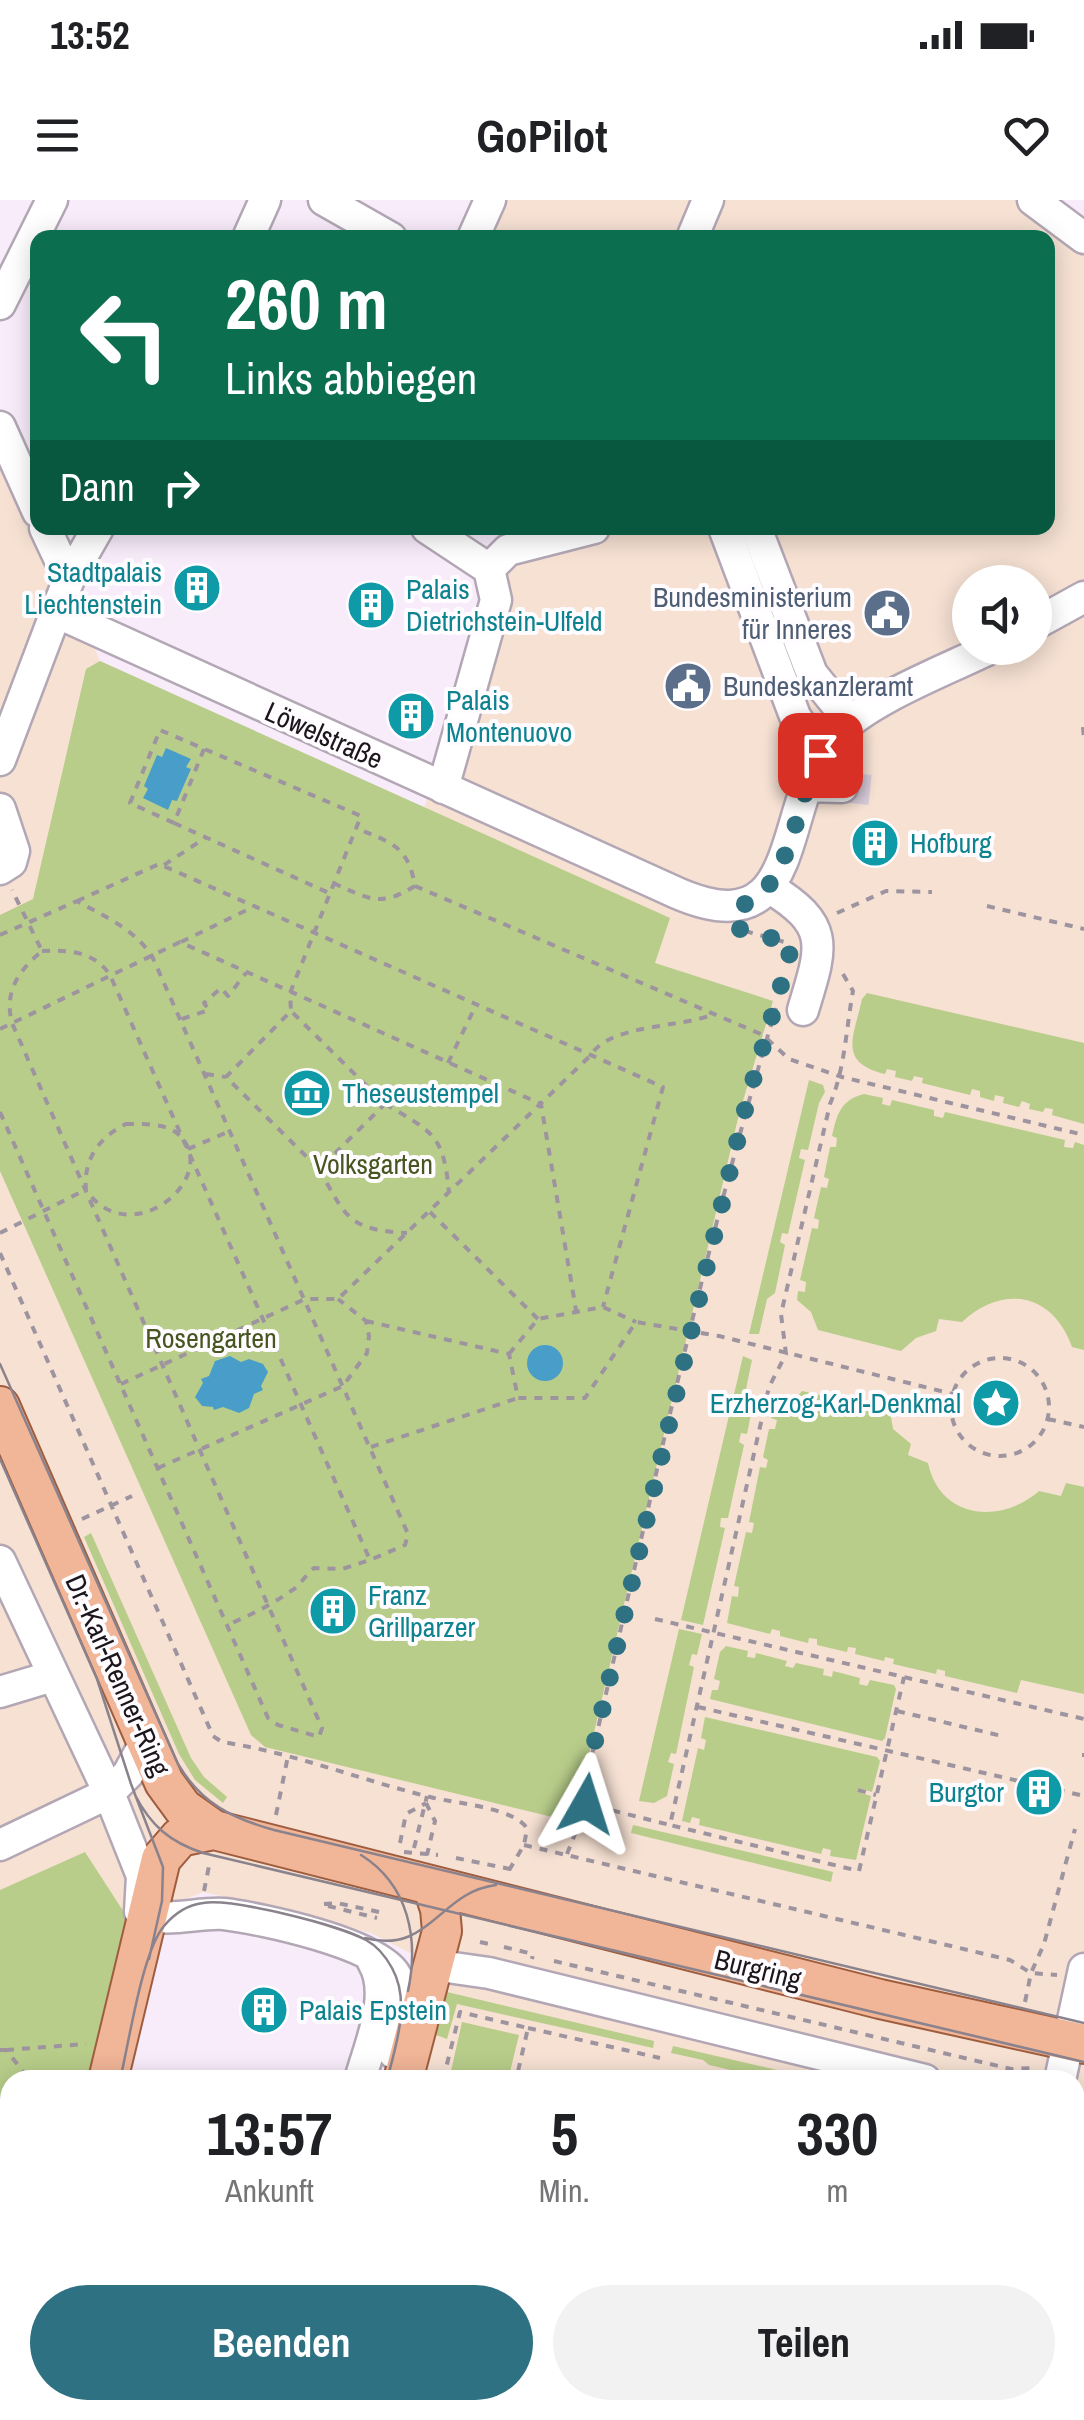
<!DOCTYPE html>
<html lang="de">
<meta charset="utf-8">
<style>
body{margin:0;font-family:"Archivo Narrow",sans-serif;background:#f2f2f2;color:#202124;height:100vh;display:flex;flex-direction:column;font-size:38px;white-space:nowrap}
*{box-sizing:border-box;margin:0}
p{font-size:32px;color:#757577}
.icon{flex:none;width:55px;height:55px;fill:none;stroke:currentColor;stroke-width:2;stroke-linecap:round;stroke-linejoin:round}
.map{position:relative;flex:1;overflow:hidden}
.side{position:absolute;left:0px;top:1870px;width:1085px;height:350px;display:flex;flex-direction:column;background:#fff;border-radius:30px 30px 0 0;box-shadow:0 5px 25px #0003}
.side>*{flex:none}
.guide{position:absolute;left:30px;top:30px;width:1025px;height:305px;border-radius:20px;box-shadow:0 5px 25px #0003;background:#0b6e4f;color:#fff;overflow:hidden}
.fabs{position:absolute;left:952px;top:365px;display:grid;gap:20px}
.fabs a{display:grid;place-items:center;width:100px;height:100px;border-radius:50%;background:#fff;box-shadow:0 5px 25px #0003;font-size:50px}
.pin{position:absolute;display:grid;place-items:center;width:85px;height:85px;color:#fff;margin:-42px;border-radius:20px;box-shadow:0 5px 15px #0006}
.me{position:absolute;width:110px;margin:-55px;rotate:6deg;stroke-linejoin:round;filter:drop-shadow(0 0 8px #0008)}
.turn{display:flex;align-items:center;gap:35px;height:210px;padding:0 30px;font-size:45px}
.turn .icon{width:130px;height:130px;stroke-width:2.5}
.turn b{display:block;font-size:70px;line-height:85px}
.then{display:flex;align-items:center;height:95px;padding:0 30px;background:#0003;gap:20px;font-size:38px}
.eta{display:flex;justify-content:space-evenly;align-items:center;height:170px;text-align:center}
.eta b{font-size:60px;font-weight:800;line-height:70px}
.cta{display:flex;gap:20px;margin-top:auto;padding:20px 30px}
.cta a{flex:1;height:115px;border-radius:60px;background:#2e7182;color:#fff;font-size:40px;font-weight:800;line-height:115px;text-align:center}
.cta a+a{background:#f2f2f2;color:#202124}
.status{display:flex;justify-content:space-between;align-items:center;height:70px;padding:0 50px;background:#fff;direction:ltr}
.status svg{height:28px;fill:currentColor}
header{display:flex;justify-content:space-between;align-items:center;height:130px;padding:0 30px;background:#fff;font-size:45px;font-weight:800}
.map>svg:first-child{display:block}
</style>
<div class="status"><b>13:52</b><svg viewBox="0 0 49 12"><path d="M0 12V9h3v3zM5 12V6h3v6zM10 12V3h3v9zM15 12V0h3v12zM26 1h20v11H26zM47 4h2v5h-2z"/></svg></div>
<header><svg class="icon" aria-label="menu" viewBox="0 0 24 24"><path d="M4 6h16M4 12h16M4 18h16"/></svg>GoPilot<svg class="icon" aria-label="heart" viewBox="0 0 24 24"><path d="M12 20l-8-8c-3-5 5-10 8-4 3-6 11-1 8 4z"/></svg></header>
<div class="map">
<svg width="1084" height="2220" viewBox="0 0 1084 2220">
<rect width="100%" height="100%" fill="#f8ebfa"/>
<path fill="#f6e1d3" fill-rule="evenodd" d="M499,0h515l70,43v2177h-746l2,-10h735v-330h-666l23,-116 -61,-31 -167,-41 -75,28 -119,160v330l-10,10v-1991l100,232 324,147 82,-252 127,-28h415v-290l-566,-1zM970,382h65v66h-65z"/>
<path fill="#b8cd8a" d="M100,461l570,257 -15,45 118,38 -34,113 -166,708 -308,-75 -14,-12 -251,-564v-256l33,-16 53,-230z
M867,793l217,50v81l-32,-9 1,-6 -8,-1 -2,4 -14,-3 1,-5 -8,-3 -3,6 -16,-4 1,-6 -9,-2 -1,6 -14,-4v-6l-8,-2 -2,6 -48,-12 1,-5 -9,-2 -2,5 -17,-4 1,-6 -9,-2 -2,5c-48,-12 -31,-37 -23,-75z
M809,880l14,5 2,7 -6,11 -11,47 -7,-1 -2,9 6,2 -17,74 -6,-1 -2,9 5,3 -10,48 -8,6 -8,35h-10z
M864,894l19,4 -1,6 8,2 2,-6 42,10v6l9,2 2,-6 120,28 -1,7 9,1 2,-6 9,3v205l-12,-3c-19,-54 -69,-63 -110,-25l-23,-3 -3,12 -20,7 -15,13 -83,-21 -7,-18 -14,-12 1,-9 7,1 1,-10 -6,-2 12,-52 6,1 1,-9 -5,-2 7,-31 6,1 2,-9 -5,-2 6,-30h6l1,-9 -5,-2c5,-21 8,-36 32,-42z
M743,1156l9,4 -6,29 8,10 -7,35 -6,-1 -2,9 5,3 -16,73h-7l-1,9 5,1 -22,97 -22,-5z
M802,1191l88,20 3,18 18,15 -3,11 20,8c12,56 72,62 111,28l22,5 5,-13 18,4v207l-63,-14 -4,13 -72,-17v-5l-8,-2 -1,5 -43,-10 1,-5 -9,-2 -1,4 -29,-7 1,-6 -8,-1 -1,5 -30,-7v-6l-8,-1 -1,5 -28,-7v-5l-8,-2 -2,5 -43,-11 5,-27 6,1 1,-10 -5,-1 12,-54 6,1 2,-10 -5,-1 11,-55 6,1 2,-8 -5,-3 6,-28h6l2,-9 -6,-2 3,-14 22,-6z
M91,1333l100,225 13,19 23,20 -4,6 -28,-23 -16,-26 -95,-217z
M679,1429l23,5 -5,21 -5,-1 -3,11 5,2 -18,87 -5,-1 -3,9 6,2 -7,32 -13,7 -15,-2z
M726,1446l22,5 -1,6 8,1 1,-5 31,8 -2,5 8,2 3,-5 28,6 -1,6 9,2 1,-6 27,7 -1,6 8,2 3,-6 24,5 2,4 -11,49 -3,3 -172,-42 2,-9h6l2,-9 -6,-2 6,-27z
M705,1517l172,40 3,4 -8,31 -13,-4 -1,4 13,4 -15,64 -26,-4 1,-6 -8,-2 -2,6 -122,-29 1,-6 -8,-2 -2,6 -8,-2 16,-73 6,2 2,-10 -5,-2z
M633,1625l200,47 -2,10 -200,-49z
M85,1652l44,68 -35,160h-84v78l-10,-2v-266z
M447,1792l207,49v1l-1,6 -196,-44 -10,35 -11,-4z
M462,1822l57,13 -11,45h-59z
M673,1846l135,31v3h-34l-65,-15 -6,-5 -32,-7z"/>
<path fill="#499ec9" d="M166,548l25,11 -5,8 5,2 -14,32 -5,-1 -4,10 -25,-12 5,-9 -4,-3 13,-31 5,2z
M527 1163a18 18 0 1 1 36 0a18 18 0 1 1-36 0Z
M230,1156l11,6 8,-3 14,5 5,8 -7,14 2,4 -9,4 -5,14 -10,5 -16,-6 -9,3 -1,-3 -11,-1 -7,-9 8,-14 -2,-4 8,-3 6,-15z"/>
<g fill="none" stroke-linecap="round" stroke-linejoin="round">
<path stroke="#d7cbd9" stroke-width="30" stroke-dasharray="30 15" stroke-linecap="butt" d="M842,587l28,3"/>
<g stroke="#b3a7b5" stroke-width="35">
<path id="minor" d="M324,0l67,38
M1033,0l51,38
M248,38l17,-38
M473,38l17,-38
M692,38l16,-38
M0,104l52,-104
M0,227l38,85
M45,328l24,51 -13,33 621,281c133,58 97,-94 159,-159 33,-35 110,-64 155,-86
M427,328l62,41 7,31 -53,188
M724,328l71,188 25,39
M756,328l56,146 38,47
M489,369l19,-19 86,-22
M69,379l29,-51
M1035,424l49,-27
M0,560l56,-148
M805,586l37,1
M0,609l14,42 -3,11 -11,7
M770,688c62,38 52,59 33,122
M0,1361l109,232 33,83 -2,36c27,12 56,0 84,2 35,4 157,30 172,62 10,24 3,53 -2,77
M0,1492l53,-16
M0,1645l109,-52 19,-19 18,-33
M433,1765l56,8 436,107
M360,1880c9,-34 33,-85 13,-118
M1060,1880l24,-111
M1075,1912l9,2
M0,1974l10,3
M0,2022l10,4
M274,2220l3,-10"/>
</g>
<g stroke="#9f5d3f" stroke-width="42">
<path id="major" d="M0,1206l164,376 19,26 31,22 666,169 204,45
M108,1880l53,-221 19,-22 34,-7
M403,1880l39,-149 -2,-22 -7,-21
M46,2220l3,-10
M320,2220l3,-10"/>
</g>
<path stroke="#9d949f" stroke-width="4" stroke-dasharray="8 8" stroke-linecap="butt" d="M897,38l3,-9
M1083,527l1,12
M204,549l-30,74 -44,-20 30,-73 201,86 -71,177 1,18 -65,66 93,92 66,-65 -94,-93
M174,623l155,70
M164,665l41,-27
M333,683c37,16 46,25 82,3 -7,-41 -24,-43 -59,-58
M415,686l348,149 26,24 53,18 242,58
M77,701l82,-37 504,223 -60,220
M987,706l97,23
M837,713l49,-22 46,1
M745,731l43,12
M0,735l77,-34c28,16 56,27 75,55l256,578 -3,11 -35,15
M181,742l72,-35
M42,751c26,-1 52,0 68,24l260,585 -28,9 -28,-1c-9,7 -14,18 -23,23 -20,14 -40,24 -64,34
M843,774l10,17c-7,38 -8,78 -23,113l-49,210 5,40 -17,33 -99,438 189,46 45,-194
M182,819l27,-9 -5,-7 17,-15 7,8 18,-23
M0,829l180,-87 361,162 35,206
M448,863l28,-58
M206,874l20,3
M385,904c48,28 59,31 64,89
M0,912l268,606 10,7 41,12 3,-9 -310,-705c-8,-31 6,-52 30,-72l-30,-61
M126,924c15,0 40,-1 52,10 46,41 -47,121 -92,56 -3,-30 13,-53 40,-66z
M188,949l42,-18
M319,969c27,48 29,61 88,64
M430,1012l108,107
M0,1033l85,-43
M0,1053l213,483 9,6c73,11 141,39 212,56 23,5 84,11 93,31l-3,16 -16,27
M366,1121l143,33 9,44h67l51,-76 83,14 234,58
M509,1154l29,-35 65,-12 33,15
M951 1207a49 49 0 1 1 98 0a49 49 0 1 1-98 0Z
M121,1184l184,-85h33l253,-244c19,-31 89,-27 124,-41
M1048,1219l36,8
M371,1247l147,-49
M158,1268l185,-82 24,-33 2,-17 -3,-15 -28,-22
M82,1319l50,-23
M655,1419l429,100
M698,1507l386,89
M897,1511l109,26
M1082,1555h2
M858,1590l18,5
M426,1603l9,18 -8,34
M587,1604l-3,-15c61,-261 115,-525 192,-781
M276,1615l12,-59
M400,1643l6,-29 20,-11
M524,1645l486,115 21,13 26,2
M414,1648l13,-52
M567,1654l20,-50 83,21
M456,1658l54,11
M204,1691l6,-30
M324,1704l13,-1 42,9
M328,1706l49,12
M480,1742l14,3
M504,1747l29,7 -1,5
M554,1761l457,108 25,-1
M1025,1802l6,-29 13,-29 31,-115
M528,1828l132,30
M0,1850h6l24,30
M6,1850l80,-6
M443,1880l17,-68 68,16 -12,52
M1075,1951l9,-8
M1075,1997l9,2
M1075,2142l9,-36
M827,2210l43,10
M1023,2210l6,10
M363,2220l2,-10
M449,2220l2,-10
M717,2220l2,-10
M770,2220l3,-10
M906,2220l5,-10"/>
<use href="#minor" stroke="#fff" stroke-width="30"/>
<use href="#major" stroke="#f1b597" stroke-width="38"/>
<path stroke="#8a828c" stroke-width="2.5" d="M0,1164l178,400c23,39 53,54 96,66l810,193
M0,1259l97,220 34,105 32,83 -1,34 -13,58
M135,1595c16,31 35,47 68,58l881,209
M361,1655c48,30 58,84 47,136
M365,1738c65,17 74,-46 131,-53
M120,1880c9,-37 22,-128 44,-154 10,-12 23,-21 39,-23 29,-5 136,22 163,37 11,6 20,17 26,28 19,34 4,77 -5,112
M0,2000l10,4
M296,2220l3,-10"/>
<path stroke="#9d949f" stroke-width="4" stroke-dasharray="8 8" stroke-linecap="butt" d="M404,1652l34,3"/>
</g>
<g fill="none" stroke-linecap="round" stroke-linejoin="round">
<path stroke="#2e7182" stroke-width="18" stroke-dasharray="0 32.4" d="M586,1604l-2,-15c51,-221 103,-443 157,-663 15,-62 36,-121 51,-182l-55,-16 1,-22c53,-11 58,-109 82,-151"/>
</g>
<defs>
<g id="building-disc" transform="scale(2.5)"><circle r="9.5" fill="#0f9aa8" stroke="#fffcff"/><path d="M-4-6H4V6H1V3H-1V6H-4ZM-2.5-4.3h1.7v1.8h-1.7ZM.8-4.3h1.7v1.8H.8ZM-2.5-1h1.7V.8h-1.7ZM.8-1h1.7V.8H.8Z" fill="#fff"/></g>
<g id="civic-disc" transform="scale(2.5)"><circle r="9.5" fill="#5c6f8a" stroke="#fffcff"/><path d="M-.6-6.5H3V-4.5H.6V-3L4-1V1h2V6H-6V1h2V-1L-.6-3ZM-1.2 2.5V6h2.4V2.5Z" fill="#fff"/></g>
<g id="museum-disc" transform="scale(2.5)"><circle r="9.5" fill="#0f9aa8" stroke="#fffcff"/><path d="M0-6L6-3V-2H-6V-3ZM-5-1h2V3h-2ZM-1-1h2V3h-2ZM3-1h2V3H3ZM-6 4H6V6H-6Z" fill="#fff"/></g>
<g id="sight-disc" transform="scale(2.5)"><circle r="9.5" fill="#0f9aa8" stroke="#fffcff"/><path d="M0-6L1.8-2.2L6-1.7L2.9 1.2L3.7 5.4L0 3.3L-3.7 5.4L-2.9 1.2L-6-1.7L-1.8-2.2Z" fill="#fff"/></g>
</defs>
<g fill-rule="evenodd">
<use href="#building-disc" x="197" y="388"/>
<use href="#building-disc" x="371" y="405"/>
<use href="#civic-disc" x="887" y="413"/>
<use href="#civic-disc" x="688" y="486"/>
<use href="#building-disc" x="411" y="516"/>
<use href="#building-disc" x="875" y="643"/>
<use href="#museum-disc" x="307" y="893"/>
<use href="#sight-disc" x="996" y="1203"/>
<use href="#building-disc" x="333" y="1411"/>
<use href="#building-disc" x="1039" y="1592"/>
<use href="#building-disc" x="264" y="1810"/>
</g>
<g text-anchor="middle" stroke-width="8" stroke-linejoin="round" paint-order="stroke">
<g font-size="28" fill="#0d838f" stroke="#fffcff" text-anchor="start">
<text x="162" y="382" text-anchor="end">Stadtpalais<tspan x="162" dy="32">Liechtenstein</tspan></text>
<text x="406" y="399">Palais<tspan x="406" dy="32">Dietrichstein-Ulfeld</tspan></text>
<text x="446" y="510">Palais<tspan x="446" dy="32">Montenuovo</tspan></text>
<text x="910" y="653">Hofburg</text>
<text x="342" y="903">Theseustempel</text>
<text x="961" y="1213" text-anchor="end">Erzherzog-Karl-Denkmal</text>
<text x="368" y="1405">Franz<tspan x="368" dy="32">Grillparzer</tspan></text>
<text x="1004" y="1602" text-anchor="end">Burgtor</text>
<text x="299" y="1820">Palais Epstein</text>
</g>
<g font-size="28" fill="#4e5e75" stroke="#fffcff" text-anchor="end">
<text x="852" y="407">Bundesministerium<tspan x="852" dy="32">für Inneres</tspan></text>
<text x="723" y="496" text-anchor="start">Bundeskanzleramt</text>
</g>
<g font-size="28" fill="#1a161b" stroke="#fffcff">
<text transform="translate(324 535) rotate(24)" y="10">Löwelstraße</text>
<text transform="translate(118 1475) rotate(66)" y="10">Dr.-Karl-Renner-Ring</text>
<text transform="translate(758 1769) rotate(14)" y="10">Burgring</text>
</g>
<g font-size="28" fill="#475620" stroke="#fffcff">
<text x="373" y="974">Volksgarten</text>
<text x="211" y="1148">Rosengarten</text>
</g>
</g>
</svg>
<div class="fabs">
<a><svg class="icon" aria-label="sound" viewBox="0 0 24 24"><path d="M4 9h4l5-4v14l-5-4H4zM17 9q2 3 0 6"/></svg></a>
</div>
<div class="pin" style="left:820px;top:555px;background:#d93025"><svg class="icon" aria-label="arrive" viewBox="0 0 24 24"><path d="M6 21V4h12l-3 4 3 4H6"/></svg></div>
<svg class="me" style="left:586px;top:1604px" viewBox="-20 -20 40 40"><path d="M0-17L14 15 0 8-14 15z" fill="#2e7182" stroke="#fff" stroke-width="4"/></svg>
<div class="guide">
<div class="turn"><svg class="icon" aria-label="left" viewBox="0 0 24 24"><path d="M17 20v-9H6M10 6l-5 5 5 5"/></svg><div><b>260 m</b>Links abbiegen</div></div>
<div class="then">Dann<svg class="icon" aria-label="right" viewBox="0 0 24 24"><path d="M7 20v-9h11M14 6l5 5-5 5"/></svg></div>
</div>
<section class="side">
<div class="eta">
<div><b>13:57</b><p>Ankunft</p></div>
<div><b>5</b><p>Min.</p></div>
<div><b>330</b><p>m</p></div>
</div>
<div class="cta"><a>Beenden</a><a>Teilen</a></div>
</section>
</div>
